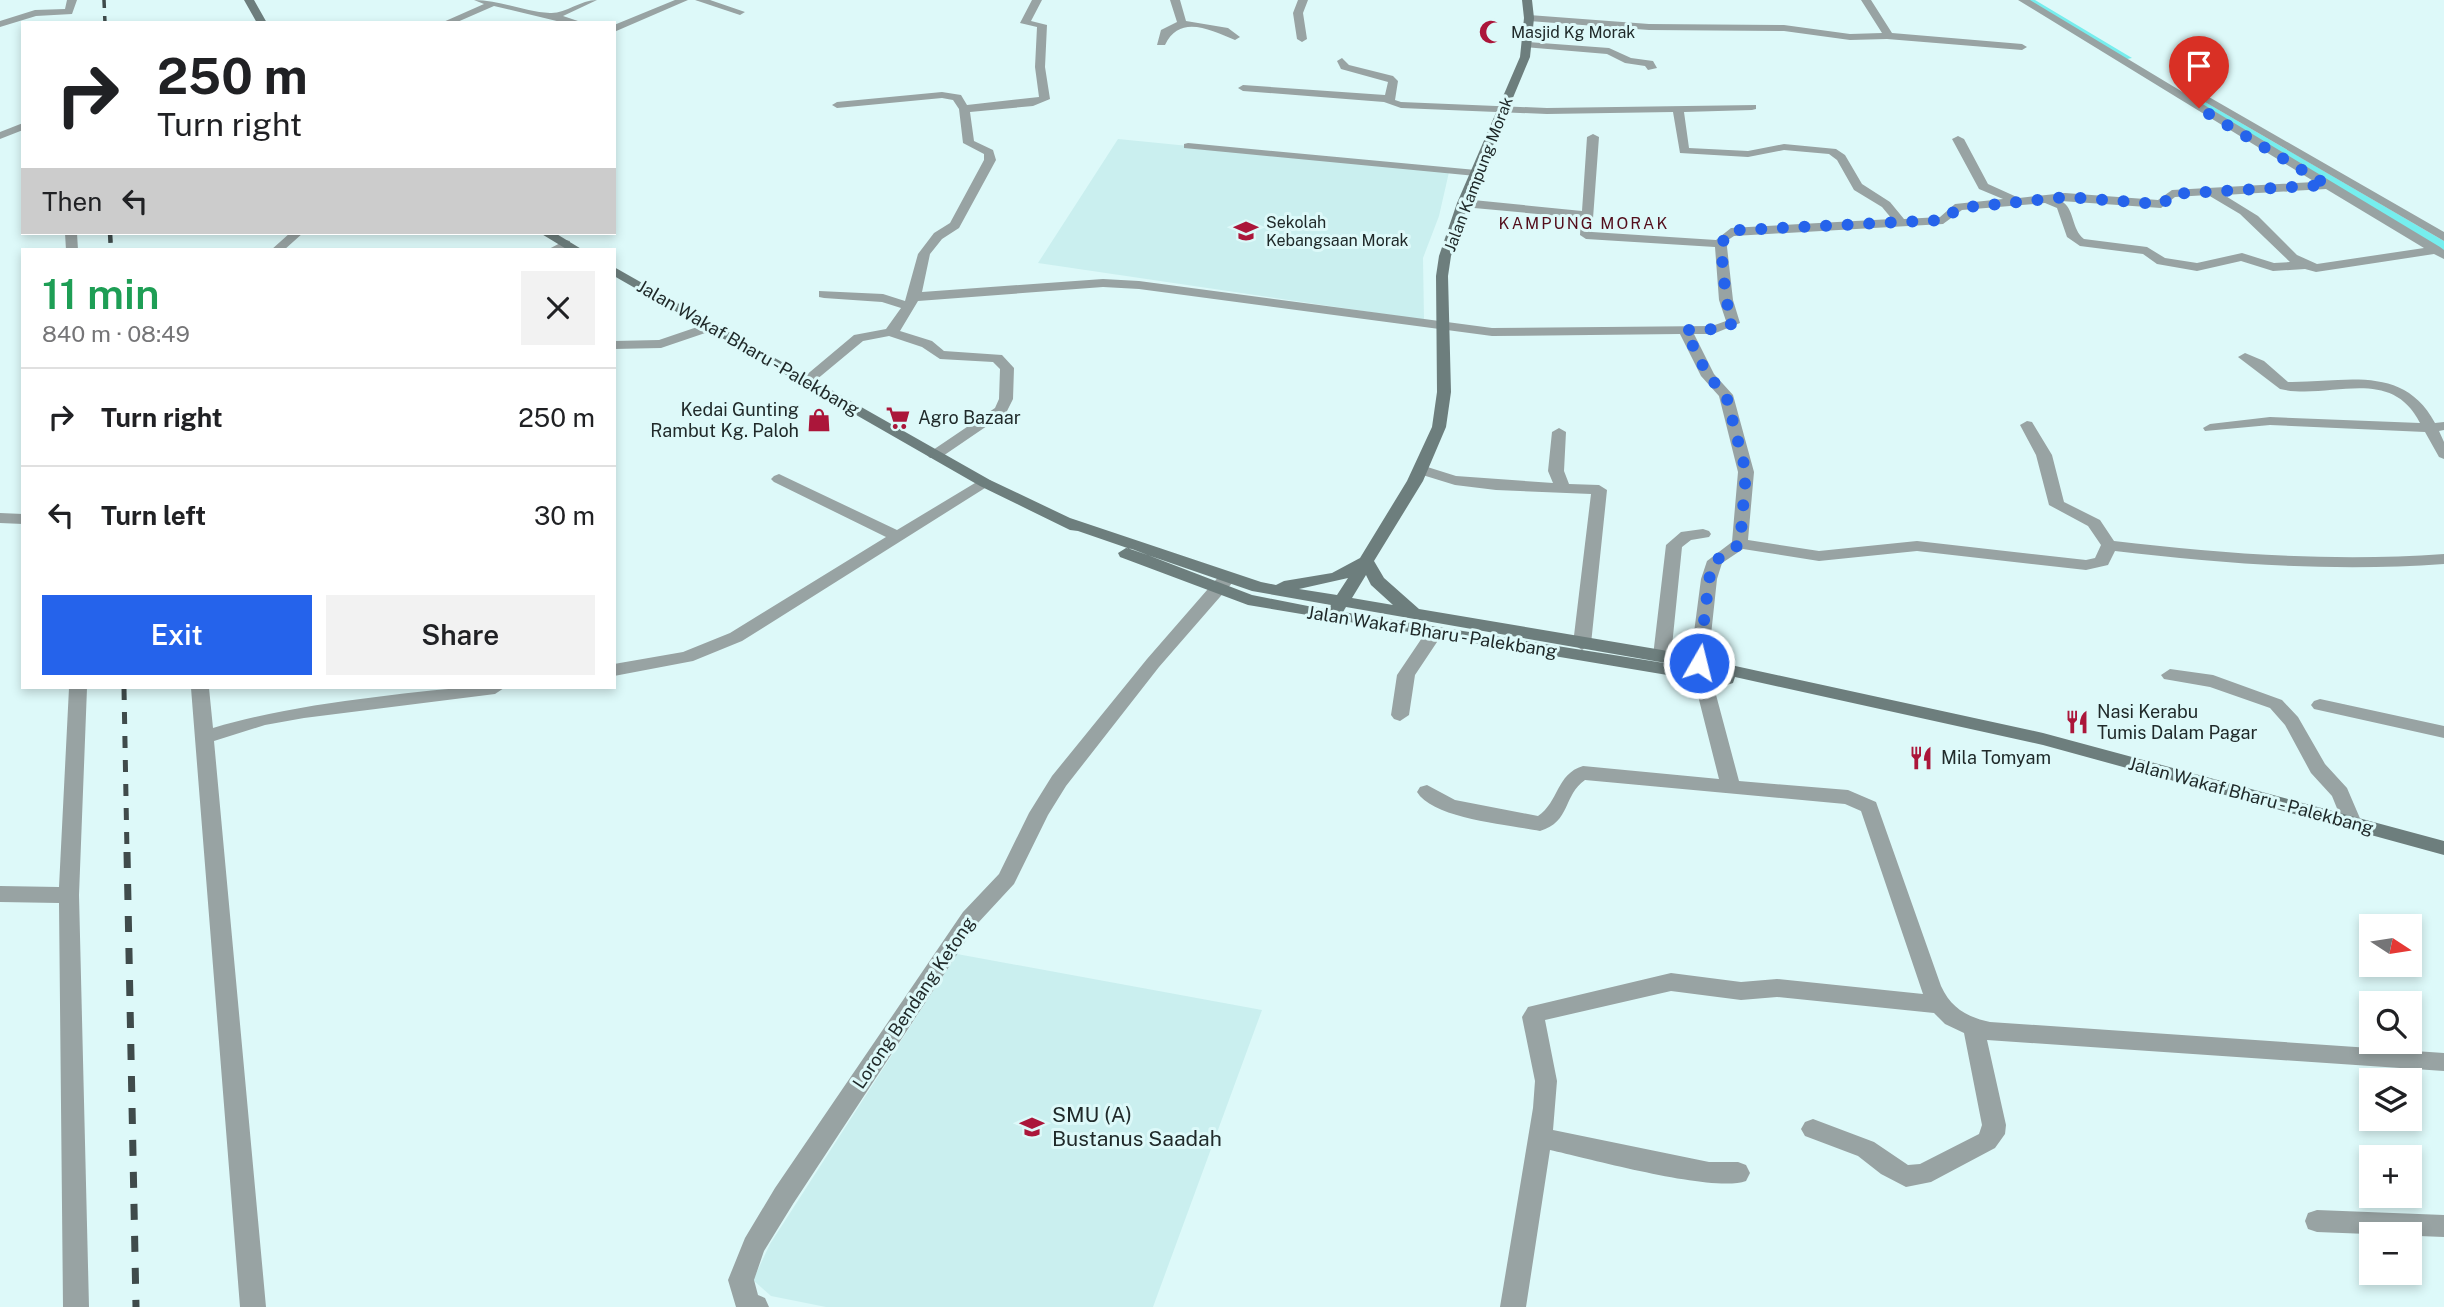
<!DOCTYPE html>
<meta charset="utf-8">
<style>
body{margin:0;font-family:"Public Sans",sans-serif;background:#f2f2f2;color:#202124;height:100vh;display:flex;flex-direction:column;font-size:26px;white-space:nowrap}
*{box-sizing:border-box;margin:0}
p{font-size:23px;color:#757577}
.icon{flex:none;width:38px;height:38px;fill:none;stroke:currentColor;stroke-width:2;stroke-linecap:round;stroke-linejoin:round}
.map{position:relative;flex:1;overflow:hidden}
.details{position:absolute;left:21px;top:248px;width:595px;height:441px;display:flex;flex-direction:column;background:#fff;border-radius:0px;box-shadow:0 4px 10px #0003}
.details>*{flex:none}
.hud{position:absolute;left:21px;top:21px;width:595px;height:214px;border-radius:0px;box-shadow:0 4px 10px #0003;background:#fff;color:#202124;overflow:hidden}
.needle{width:46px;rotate:102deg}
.tools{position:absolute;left:2359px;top:914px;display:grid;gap:14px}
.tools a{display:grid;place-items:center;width:63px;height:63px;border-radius:0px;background:#fff;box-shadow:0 4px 10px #0003;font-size:35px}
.pin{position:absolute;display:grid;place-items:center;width:60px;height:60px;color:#fff;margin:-72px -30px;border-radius:50% 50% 50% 0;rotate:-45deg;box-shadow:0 0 7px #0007}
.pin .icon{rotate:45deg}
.me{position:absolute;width:77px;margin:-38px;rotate:8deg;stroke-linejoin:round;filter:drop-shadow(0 0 5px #0008)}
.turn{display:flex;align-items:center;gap:24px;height:147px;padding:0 21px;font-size:32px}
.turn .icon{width:91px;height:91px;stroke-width:2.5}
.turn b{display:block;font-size:49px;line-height:60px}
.then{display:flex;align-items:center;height:66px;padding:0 21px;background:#0003;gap:14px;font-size:26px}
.round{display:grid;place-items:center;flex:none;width:74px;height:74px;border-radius:0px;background:#f2f2f2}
.head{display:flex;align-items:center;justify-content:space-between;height:119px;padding:0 21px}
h1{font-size:42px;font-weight:600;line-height:52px;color:#1e9e55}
.action{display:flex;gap:14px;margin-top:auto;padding:14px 21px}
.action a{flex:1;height:80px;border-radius:0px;background:#2563eb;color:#fff;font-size:28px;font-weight:600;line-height:80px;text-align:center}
.action a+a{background:#f2f2f2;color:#202124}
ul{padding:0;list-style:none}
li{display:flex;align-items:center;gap:21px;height:98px;padding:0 21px;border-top:2px solid #e0e0e0}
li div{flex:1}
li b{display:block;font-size:26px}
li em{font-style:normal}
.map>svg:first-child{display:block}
</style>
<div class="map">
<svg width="2444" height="1307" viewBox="0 0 2444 1307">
<rect width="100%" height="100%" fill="#ddf9f9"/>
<path fill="#caefef" d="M1118,139l331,33 -10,44 -16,42 1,62 -386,-57z
M957,954l305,56 -109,297h-327l-55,-11 -18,-16 17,-36z"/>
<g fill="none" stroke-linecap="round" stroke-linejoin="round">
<path fill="#76eeee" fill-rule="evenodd" d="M2022,0h13l97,58 -10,2z
M2200,99l244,142v10l-248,-145 -2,-3z"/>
<path fill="#98a3a3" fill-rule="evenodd" d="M67,0h10l-5,14 -36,2 -36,11v-6l35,-11 30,-1z
M474,0c27,0 50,12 76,13 15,1 30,-13 47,-13l-34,16 21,7h-19l-71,-17 -39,17h-14l43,-19z
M675,0h13l-74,32v-7z
M695,0h15l35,12 -5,3z
M1032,0h10l-11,21 16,4 -2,42 5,32 -17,7 -63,6 4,29 19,9 3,10 -37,68 -17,11 -12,15 -8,38 181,-13 36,2 353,47 220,-2 14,-5 -7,-21 -4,-53 -129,-8 -6,-4 1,-17 -118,-11 -6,-4 6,-4 119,12 5,-74 6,-3 6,3 -7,95 124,8 15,-12 161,-9 -10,-12 -28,-17 -17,-30 -8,-6 -45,-4 -36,7 -68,-4 -7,-41 -126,2 -146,-6 -17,-6 -141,-11 -5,-3 5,-3 142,10 3,-13 -47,-13 -4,-8 5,-3 7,7 44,11 5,5 -3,19 6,2 146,6 209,-3v4l-4,1 -68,2 5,36 59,3 36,-7 52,5 9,6 17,29 28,18 14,17 36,-2 15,-13 48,-5 -24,-10 -27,-50 6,-3 6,3 24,45 31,14 46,-5 93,7 14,-10 143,-8 -297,-182h12l410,247 4,3v9l-10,-5 -118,18 -11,-3 -32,2 -32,-10 -44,10 -40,-7 -14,-10 -63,-8 -13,-9 -10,-29 -12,-5 -83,7 -19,14 -209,12 -6,4 -1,7 6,53 7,23 -27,11h-19l20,40 19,21 21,77 -6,68 71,11 98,-10 169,19 9,-2 6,-13 -13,-19 -39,-21 -13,-50 -16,-30 7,-4 5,1 20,33 12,47 36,18 14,21c110,13 219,21 330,13v10c-111,8 -219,0 -329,-13l-7,14 -22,5 -169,-19 -98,10 -76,-12 -21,14 -5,16 -9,84 -9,6 -9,-6 11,-84 6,-18 25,-19 6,-70 -19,-76 -18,-20 -21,-42 -188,2 -353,-47 -36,-2 -185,14 -18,30 32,10 12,10 58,4 12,13 -1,31 -7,14 -66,45h-10l-3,-3 3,-3 65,-44 4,-9 1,-30 -7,-7 -53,-3 -18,-12 -33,-11 -26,5 -53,44h-10l-2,-3 56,-47 32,-6 15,-21 -19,-6 -58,-4 -5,-1v-6l64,3 22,7 13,-47 16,-21 16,-10 34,-63v-6l-21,-11 -4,-34 -6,-9 -11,-2 -105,10 -5,-3 5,-3 105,-10 19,3 6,10 72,-8 -4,-30 2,-40 -17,-4zM2326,189l98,59 -107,16 -20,-9 -39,-39 -34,-21zM2208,195l32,19 50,48 -16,1 -32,-10 -45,10 -32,-5 -18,-11 -63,-8c-13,-10 -9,-31 -23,-38l100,7 14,-11z
M1170,0h10l6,21 42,7 12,9 -5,3c-25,-10 -55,-26 -70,5h-8l4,-15 16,-8z
M1298,0h10l-5,13 4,26 -5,3 -5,-3 -4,-26z
M1861,0h10l21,33 130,11 5,3 -5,3 -135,-11 -37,1 -66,-9 -135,-1 -120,-9 -5,-3 5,-3 120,9 135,1 66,9 32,-1z
M1528,42l81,6 22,10 22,3 4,7 -9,2 -3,-4 -20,-3 -18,-9 -83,-7 -1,-2z
M2202,93l242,139v9l-246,-143 -1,-2z
M23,123v7l-23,9v-7z
M1188,143l288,27 6,3 -6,3 -292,-28v-4z
M65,233h12l1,17h-12z
M290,233h13l-19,17h-13z
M566,240l4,1v6l-7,3h-16z
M709,323l7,4 -2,3 -53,18 -47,1v-8l45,-1z
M2245,353l19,8 24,21c55,1 115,-19 147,41l9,-1v8l-5,1 5,11v17l-5,-2 -14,-25 -155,-7 -65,6 -2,-3 7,-4 60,-7 150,6c-30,-59 -91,-22 -140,-34l-42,-32z
M1559,428l7,4 -2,39 5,13 30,1 8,5 -16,154 -9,6 -9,-6 18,-150 -95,-4 -41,-5 -39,-12 -3,-3 8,-5 35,11 97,7 -5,-12 4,-39z
M779,474l118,56 83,-50h10l3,3 -251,158 -49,20 -79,15v-12l69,-12 47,-19 156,-96 -112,-55 -3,-3 3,-3z
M0,513l23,1v10l-23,-1z
M1703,529l6,2 2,3 -2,3 -18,3 -9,7 -11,109 -3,4h-12l-3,-4 13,-111 15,-13z
M1227,573l8,5 -2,4 -74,85 -93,119 -18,29 -34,69 -37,40 -184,280 -29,47 -10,29 4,15 7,3 4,9h-33l-8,-27 17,-42 30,-50 188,-276 36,-38 30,-61 23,-37 95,-117 74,-85z
M1434,627l9,6 -28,42 -6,40 -9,6 -6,-2 -3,-4 6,-40 31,-46z
M2170,669l43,6 69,25 16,17 27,47 22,24 15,35 -3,5h-14l-13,-32 -21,-23 -26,-48 -15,-17 -60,-21 -46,-8 -3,-4z
M1702,670l9,6 28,105 109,9 28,12 65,184c10,22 26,31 49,36l454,31v18l-457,-31 19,85 -1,9 -10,14 -64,34 -25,5 -25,-13 -23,-18 -53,-20 -4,-7 4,-7 8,-3 61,23 34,23 12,-1 59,-30 3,-9 -18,-92 -19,-9 -11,-11 -157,-16 -36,3 -70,-9 -126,29 12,61 -4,49 156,32h29l8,3 4,8 -4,8c-33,12 -155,-22 -196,-31l-24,157h-26l33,-199 2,-27 -13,-64 6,-10 143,-34 70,9 36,-3 146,15 -62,-183 -16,-7 -260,-24c-22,15 -14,42 -45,51 -29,-6 -107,-12 -123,-39l3,-5 7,-2 28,15 83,16c21,-14 18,-42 45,-50l136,13 -26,-103z
M69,688h18l-8,207 10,412h-26l-4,-404 -59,-1v-16l59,1z
M191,688h18l4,40c54,-16 107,-24 163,-31 43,-5 85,-11 128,-9l-9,6 -191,24 -39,7 -51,16 52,566h-26z
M2320,699l124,27v12l-130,-29 -3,-4 3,-4z
M2317,1210l127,5v22l-127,-5 -9,-3 -3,-8 3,-8z"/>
<path fill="#6d7e7d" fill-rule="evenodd" d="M244,0h10l13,23h-10z
M1522,0h10l2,18 -4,39 -61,146 -18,53 -3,20 3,116 -5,35 -23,54 -49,80 10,17 35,31 243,41 381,83 401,108v14l-401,-110 -308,-68 -2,6 -6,2 -479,-80 -128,-48 -2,-4 8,-5 6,1 120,46 76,15 3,-5 -79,-14 -174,-60 -8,-1 -90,-44 -366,-210v-9l376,213 80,38 191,64 15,3 8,-4 48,-8 28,-15 47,-77 25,-54 5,-35 -1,-116 3,-20 18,-53 63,-146 4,-39zM1366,575l5,10 22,20 -41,-7zM1348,578l-11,17 -38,-6zM1346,607l337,59 -340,-54z
M540,233h15l28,17h-15z"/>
<path stroke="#3f4b4b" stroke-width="3.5" stroke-dasharray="8 8" stroke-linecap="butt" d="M104,0l1,23"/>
<path stroke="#3f4b4b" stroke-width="4.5" stroke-dasharray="10 10" stroke-linecap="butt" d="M110,233l1,17"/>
<path stroke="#3f4b4b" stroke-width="5" stroke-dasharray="12 12" stroke-linecap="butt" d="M124,688l3,165"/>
<path stroke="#3f4b4b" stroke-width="7" stroke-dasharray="16 16" stroke-linecap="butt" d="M127,852l9,455"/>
</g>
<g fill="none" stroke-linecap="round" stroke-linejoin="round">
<path stroke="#2563eb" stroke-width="12" stroke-dasharray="0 21.6" d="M1699,663l10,-84 6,-18 25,-17 6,-72 -20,-77 -18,-19 -23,-46 38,-1 10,-6 -7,-23 -5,-53 5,-13 13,-4 204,-10 16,-12 108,-11 91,7 6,-1 8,-9 155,-9 -128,-77"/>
</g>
<defs>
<g id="mosque-bare" transform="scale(1.89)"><path d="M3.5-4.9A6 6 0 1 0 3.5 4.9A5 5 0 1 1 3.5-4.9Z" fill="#ab163a" stroke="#ddf9f9" stroke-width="2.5" paint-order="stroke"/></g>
<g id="school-bare" transform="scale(1.89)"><path d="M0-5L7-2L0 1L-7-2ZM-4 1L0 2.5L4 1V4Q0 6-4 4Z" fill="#ab163a" stroke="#ddf9f9" stroke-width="2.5" paint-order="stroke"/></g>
<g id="supermarket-bare" transform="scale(1.89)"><path d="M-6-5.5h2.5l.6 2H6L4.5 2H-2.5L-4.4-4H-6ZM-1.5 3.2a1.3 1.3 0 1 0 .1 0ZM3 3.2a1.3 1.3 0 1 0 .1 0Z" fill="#ab163a" stroke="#ddf9f9" stroke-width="2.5" paint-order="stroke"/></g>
<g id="shop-bare" transform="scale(1.89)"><path d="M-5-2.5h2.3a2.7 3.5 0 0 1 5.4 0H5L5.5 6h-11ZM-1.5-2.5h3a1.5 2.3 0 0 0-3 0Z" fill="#ab163a" stroke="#ddf9f9" stroke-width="2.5" paint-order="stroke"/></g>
<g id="restaurant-bare" transform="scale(1.89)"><path d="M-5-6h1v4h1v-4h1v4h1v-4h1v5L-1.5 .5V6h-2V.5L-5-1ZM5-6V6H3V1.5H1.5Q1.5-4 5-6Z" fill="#ab163a" stroke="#ddf9f9" stroke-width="2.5" paint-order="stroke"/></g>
</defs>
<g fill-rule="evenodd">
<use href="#mosque-bare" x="1491" y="32"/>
<use href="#school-bare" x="1246" y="231"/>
<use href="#supermarket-bare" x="898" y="418"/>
<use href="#shop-bare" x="819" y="420"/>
<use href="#restaurant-bare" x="2077" y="722"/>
<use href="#restaurant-bare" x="1921" y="758"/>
<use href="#school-bare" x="1032" y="1127"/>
</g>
<g text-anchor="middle" stroke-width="6" stroke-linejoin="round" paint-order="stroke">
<g font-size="16" fill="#202a2a" stroke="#ddf9f9" text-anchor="start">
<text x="1511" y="38">Masjid Kg Morak</text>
<text x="1266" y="228">Sekolah<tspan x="1266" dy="18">Kebangsaan Morak</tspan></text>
</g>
<g font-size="16" fill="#202a2a" stroke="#ddf9f9">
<text transform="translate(1478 174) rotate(-69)" y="6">Jalan Kampung Morak</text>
</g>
<g font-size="16" letter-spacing="2" fill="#530d1b" stroke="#ddf9f9">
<text x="1584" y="229">KAMPUNG MORAK</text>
</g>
<g font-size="18" fill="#202a2a" stroke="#ddf9f9">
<text transform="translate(748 348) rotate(30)" y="6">Jalan Wakaf Bharu - Palekbang</text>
<text transform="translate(1432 632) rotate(9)" y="6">Jalan Wakaf Bharu - Palekbang</text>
<text transform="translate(2251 796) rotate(15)" y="6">Jalan Wakaf Bharu - Palekbang</text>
<text transform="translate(914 1003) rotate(-56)" y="6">Lorong Bendang Ketong</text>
</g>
<g font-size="18" fill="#202a2a" stroke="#ddf9f9" text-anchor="start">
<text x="799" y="416" text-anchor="end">Kedai Gunting<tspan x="799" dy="21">Rambut Kg. Paloh</tspan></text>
<text x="918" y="424">Agro Bazaar</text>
<text x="2097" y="718">Nasi Kerabu<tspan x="2097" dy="21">Tumis Dalam Pagar</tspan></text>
<text x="1941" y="764">Mila Tomyam</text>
</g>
<g font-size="21" fill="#202a2a" stroke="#ddf9f9" text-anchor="start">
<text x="1052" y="1122">SMU (A)<tspan x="1052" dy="24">Bustanus Saadah</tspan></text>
</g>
</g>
</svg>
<div class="tools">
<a><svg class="needle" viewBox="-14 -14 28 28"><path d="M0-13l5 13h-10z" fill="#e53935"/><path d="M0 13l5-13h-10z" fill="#757577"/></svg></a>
<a><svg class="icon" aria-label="search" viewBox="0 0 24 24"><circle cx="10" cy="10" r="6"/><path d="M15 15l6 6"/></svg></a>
<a><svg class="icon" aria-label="layers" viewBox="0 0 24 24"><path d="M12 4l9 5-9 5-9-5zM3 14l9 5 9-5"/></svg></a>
<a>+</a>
<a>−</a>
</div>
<div class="pin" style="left:2199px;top:108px;background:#d93025"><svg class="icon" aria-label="arrive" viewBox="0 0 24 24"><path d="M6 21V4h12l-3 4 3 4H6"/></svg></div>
<svg class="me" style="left:1699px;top:663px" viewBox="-20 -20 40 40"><circle r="17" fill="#2563eb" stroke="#fff" stroke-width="3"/><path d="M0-11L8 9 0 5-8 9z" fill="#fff"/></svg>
<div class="hud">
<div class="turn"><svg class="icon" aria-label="right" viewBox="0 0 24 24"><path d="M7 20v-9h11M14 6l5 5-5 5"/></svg><div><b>250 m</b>Turn right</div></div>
<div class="then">Then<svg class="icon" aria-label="left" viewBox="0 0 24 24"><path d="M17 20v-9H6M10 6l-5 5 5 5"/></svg></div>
</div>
<section class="details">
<div class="head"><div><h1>11 min</h1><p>840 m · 08:49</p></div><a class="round"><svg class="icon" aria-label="close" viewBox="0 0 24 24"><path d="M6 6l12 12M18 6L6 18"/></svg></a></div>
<ul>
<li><svg class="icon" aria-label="right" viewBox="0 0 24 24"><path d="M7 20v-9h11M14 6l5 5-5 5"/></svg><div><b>Turn right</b></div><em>250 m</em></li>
<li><svg class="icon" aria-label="left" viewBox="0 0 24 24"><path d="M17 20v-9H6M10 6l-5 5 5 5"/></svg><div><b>Turn left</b></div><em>30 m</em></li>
</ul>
<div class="action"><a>Exit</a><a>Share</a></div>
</section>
</div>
